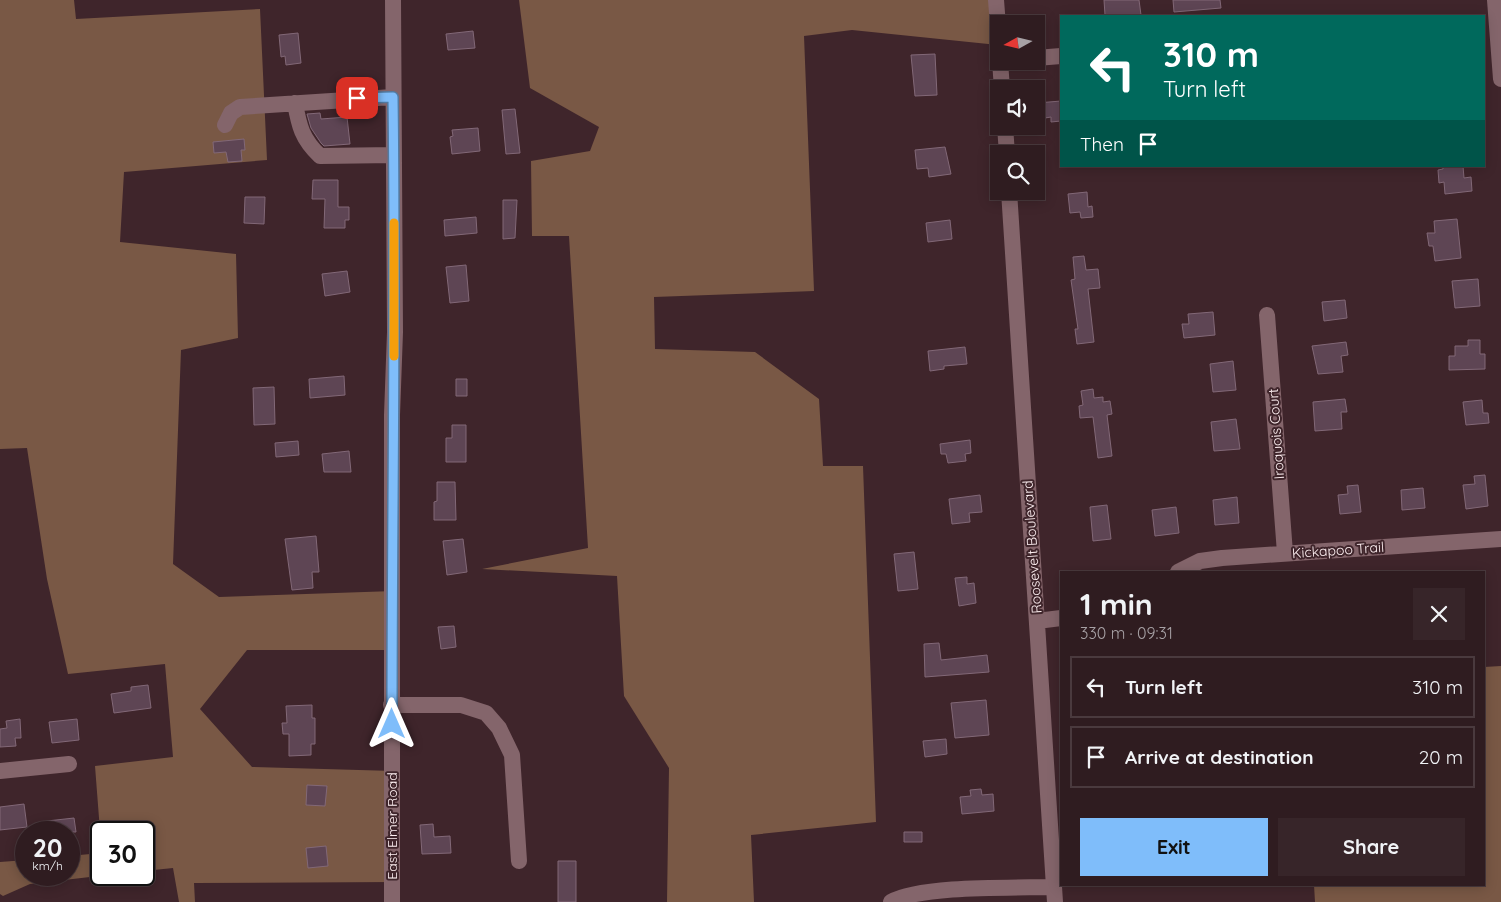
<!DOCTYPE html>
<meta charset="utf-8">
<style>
body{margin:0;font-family:Quicksand,sans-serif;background:#372529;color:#f1f3f6;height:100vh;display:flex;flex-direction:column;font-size:19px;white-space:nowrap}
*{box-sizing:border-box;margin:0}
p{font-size:16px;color:#a7a1a5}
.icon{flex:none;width:28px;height:28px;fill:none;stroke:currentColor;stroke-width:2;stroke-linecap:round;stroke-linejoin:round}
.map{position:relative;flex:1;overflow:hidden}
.drawer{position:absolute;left:1060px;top:571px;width:425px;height:315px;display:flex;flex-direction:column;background:#2f1c20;border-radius:0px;box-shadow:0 2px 12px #0003,0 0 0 1px #4a3a3e}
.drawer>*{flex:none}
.top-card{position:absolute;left:1060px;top:15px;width:425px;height:152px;border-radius:0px;box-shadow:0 2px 12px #0003,0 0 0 1px #4a3a3e;background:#00695c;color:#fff;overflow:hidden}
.needle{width:32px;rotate:262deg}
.controls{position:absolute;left:990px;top:15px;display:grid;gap:10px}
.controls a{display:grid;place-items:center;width:55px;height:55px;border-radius:0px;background:#2f1c20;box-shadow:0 2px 12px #0003,0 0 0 1px #4a3a3e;font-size:25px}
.speed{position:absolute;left:15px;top:821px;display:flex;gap:10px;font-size:25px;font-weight:700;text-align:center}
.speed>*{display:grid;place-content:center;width:65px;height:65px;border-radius:50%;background:#2f1c20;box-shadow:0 2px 12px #0003,0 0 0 1px #4a3a3e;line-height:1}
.speed small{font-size:12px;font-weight:400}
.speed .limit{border:2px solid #111;border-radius:8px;background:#fff;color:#111}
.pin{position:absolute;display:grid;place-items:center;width:42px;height:42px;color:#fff;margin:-21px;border-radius:10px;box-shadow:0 2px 8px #0006}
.me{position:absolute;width:55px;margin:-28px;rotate:0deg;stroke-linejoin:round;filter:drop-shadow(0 0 4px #0008)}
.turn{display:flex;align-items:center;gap:18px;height:105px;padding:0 20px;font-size:22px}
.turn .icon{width:65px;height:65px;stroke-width:2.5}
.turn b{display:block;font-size:35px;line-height:42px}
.then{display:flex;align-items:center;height:48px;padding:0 20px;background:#0003;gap:10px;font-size:19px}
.round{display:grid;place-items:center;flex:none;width:52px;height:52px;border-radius:0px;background:#372529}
.headline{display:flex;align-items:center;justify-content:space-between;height:85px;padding:0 20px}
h1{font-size:30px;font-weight:700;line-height:38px}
.action{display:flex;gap:10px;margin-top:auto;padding:10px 20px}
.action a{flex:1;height:58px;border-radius:0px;background:#7fbdfa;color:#111;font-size:20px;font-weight:700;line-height:58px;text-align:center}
.action a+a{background:#372529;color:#f1f3f6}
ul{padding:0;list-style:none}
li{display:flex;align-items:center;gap:15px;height:62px;margin:0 10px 8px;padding:0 10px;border:2px solid #4a3a3e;border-radius:0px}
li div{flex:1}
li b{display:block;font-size:19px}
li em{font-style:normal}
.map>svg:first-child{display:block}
</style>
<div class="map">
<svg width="1501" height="902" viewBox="0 0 1501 902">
<rect width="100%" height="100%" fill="#3f252b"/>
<path fill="#795845" d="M0,0h74l2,19 184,-10 7,151 -143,12 -4,70 116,12 2,84 -57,12 -8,214 46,33 175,-6 -1,59h-146l-47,59 52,58 142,4 2,111 -202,1 1,19h-16l-6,-34 -29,3v-39h-43v12l-6,-78 78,-9 -8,-93 -97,10 -21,-95 -20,-131 -27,1z
M519,0h476l3,45 -146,-15 -48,6 10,255 -160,6 1,52 100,3 64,47 4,67h40l13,356 -125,13 3,67h-87l2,-134 -45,-72 -7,-120 -135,-7 106,-21 -19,-312h-37l-1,-75 59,-10 9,-24 -69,-39z
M1501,666v236h-186l-1,-17h170v-218z
M101,853v22h6l-77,9 -27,12 -3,-2v-32l26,-2v15h43v-19z"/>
<path fill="#5e4554" stroke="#826877" d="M1104,0h35l2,15h-36z
M1173,0h47l1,8 -47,4z
M473,31l2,17 -27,2 -2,-16z
M298,33l3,30 -15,2 -1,-9 -4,1 -2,-22z
M935,54l2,41 -22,1 -4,-41z
M1061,101v20l-10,1v-5l-12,2 -2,-16z
M515,109l5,44 -14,1 -4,-44z
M320,113l1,6 26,-2 3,27 -26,2 -3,-3 -10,-15 -4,-14z
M478,128l2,23 -28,3 -2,-17 3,-1 -1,-6z
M244,139l1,11h-4l1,11 -14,1 -2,-10 -12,1 -1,-11z
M945,147l6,27 -22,3 -1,-9 -11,1 -2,-19z
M1443,166h20l1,12 7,-1 1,14 -27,3 -1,-12 -5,1 -1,-13 5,-1z
M313,180h25v27h11v13h-4v8h-21l1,-29h-13z
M1087,192l1,15 4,-1 1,11 -12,1 -1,-6 -10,1 -2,-19z
M245,197h20l-1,27 -20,-1z
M503,200h14l-2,38 -12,1z
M476,217l1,16 -32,3 -1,-16z
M1457,219l4,39 -26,3 -2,-15h-4l-2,-13h8l-1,-12z
M950,220l2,19 -24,3 -2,-19z
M1084,256l2,14 12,-1 2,19 -12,1 6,53 -17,2 -2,-15h3l-7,-49 4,-1 -2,-22z
M466,265l3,36 -19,2 -4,-36z
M347,271l3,21 -25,4 -3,-22z
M1478,279l2,27 -25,2 -3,-27z
M1345,300l2,18 -23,3 -2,-19z
M1213,312l2,23 -31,3 -2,-14h7l-1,-10z
M1468,340h12v14h5v15l-36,1v-14h6v-10h13z
M1346,342l2,13 -7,1 2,16 -25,2 -6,-28z
M965,347l2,17 -23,2v3l-14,2 -2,-20z
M1233,361l3,29 -23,2 -3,-28z
M344,376l1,19 -35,3 -1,-19z
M456,379h11v17h-11z
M274,387l1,37 -21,1 -1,-37z
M1093,389l1,9 9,-1v5l7,-1 2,13 -5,1 5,41 -14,2 -5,-41 -13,1 -1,-12 4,-1 -2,-14z
M1345,399l2,13h-6l1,17 -27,2 -2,-29z
M1482,400l1,13h5l1,10 -23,2 -3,-23z
M1236,419l4,30 -26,2 -3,-29z
M452,425h14v37h-20v-24h6z
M970,440l1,13 -6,1 1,7 -18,2 -2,-9h-5l-1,-10z
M298,441l1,14 -23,2 -1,-14z
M349,451l2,21h-27l-2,-18z
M1485,475l3,31 -22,3 -3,-24 12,-1 -1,-8z
M437,482h18l1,38h-22v-18l3,-1z
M1358,485l3,27 -21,2 -2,-19 10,-1 -1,-8z
M1423,488l2,20 -23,2 -1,-20z
M980,495l2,17 -13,1 1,9 -18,2 -3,-25z
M1237,497l2,26 -24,2 -2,-25z
M1107,505l4,34 -18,2 -3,-34z
M1176,507l3,26 -24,3 -3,-26z
M316,536l3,36h-7l1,16 -21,2 -7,-51z
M463,539l4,33 -20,3 -4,-34z
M914,552l4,37 -20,2 -4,-37z
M967,577v7l7,-1 2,20 -17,3 -4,-28z
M454,626l2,21 -15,2 -3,-22z
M939,643l2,17 46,-5 2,17 -64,5 -1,-33z
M148,685l3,23 -37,5 -3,-19 20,-3v-4z
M986,700l3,35 -34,3 -4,-35z
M312,705v13h3v26h-4v11l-22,1v-22h-6l-1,-11h5l-1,-17z
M20,719l1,19h-6l1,8 -16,1v-18l7,-1 -1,-7z
M77,719l2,21 -27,3 -3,-21z
M946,739l1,15 -22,3 -2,-16z
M307,785l20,1 -2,20 -19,-1z
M981,789l1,6 11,-1 1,17 -32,3 -2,-17 11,-1 -1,-6z
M24,804l3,23 -27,3v-23z
M74,818l2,14h-28l-1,-11z
M433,824l1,13 16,-1 1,17 -29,1 -2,-29z
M904,832h18v10h-18z
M326,846l2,20 -20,2 -2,-20z
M558,861h18v41h-18z"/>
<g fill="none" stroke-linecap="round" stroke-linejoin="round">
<path stroke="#84656b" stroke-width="16" d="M996,0l3,39
M1495,0l6,79
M1036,58l25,-2
M1000,61l2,28
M295,103c4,23 7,36 25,53l74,-1
M225,125l6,-12 9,-6 153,-10
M1005,126l2,28
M1009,191l46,711
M1267,315l18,238
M1178,572l22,-11 22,-3 279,-19
M1037,621l24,-3
M391,705h70l25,8 13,15 13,27 7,106
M0,771l69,-7
M392,902v-487l3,-83 -2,-332
M891,902c29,-17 125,-14 163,-15"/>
</g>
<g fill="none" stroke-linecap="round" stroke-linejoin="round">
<g stroke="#537ba2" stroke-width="12">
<path id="route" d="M357,98l36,-1c3,209 -1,418 -1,627"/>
</g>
<use href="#route" stroke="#7fbdfa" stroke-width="9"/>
<path stroke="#f59e0b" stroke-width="9" d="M394,223v133"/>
</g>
<g text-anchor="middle" stroke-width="4" stroke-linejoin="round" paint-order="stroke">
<g font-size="14" fill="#fef0f2" stroke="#3f252b">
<text transform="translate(1276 434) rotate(-94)" y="5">Iroquois Court</text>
<text transform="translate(1032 547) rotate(-94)" y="5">Roosevelt Boulevard</text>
<text transform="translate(1338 550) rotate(-4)" y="5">Kickapoo Trail</text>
<text transform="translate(392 826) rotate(-90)" y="5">East Elmer Road</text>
</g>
</g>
</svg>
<div class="controls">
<a><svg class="needle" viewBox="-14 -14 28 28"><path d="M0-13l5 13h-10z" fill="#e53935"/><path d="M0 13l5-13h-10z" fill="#a7a1a5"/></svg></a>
<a><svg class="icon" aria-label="sound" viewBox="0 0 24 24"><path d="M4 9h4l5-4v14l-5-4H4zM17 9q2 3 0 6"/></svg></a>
<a><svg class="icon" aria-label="search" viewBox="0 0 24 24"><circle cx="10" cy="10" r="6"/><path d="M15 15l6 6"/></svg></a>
</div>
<div class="speed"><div>20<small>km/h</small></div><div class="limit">30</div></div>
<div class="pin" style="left:357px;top:98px;background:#d93025"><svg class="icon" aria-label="arrive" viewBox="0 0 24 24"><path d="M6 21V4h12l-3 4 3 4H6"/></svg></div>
<svg class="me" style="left:392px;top:724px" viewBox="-20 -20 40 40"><path d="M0-17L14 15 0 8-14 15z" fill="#7fbdfa" stroke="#fff" stroke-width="4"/></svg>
<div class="top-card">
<div class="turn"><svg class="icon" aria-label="left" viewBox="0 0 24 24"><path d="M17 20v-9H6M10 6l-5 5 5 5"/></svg><div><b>310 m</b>Turn left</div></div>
<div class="then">Then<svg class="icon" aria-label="arrive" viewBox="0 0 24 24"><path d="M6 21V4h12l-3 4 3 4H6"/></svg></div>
</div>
<section class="drawer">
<div class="headline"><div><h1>1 min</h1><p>330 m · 09:31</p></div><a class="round"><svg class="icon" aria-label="close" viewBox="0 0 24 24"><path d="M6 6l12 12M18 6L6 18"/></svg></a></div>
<ul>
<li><svg class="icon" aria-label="left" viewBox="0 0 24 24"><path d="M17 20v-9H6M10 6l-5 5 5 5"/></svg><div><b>Turn left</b></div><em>310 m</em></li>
<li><svg class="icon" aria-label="arrive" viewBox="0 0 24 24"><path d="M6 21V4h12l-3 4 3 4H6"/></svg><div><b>Arrive at destination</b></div><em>20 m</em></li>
</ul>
<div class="action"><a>Exit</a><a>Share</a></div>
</section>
</div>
